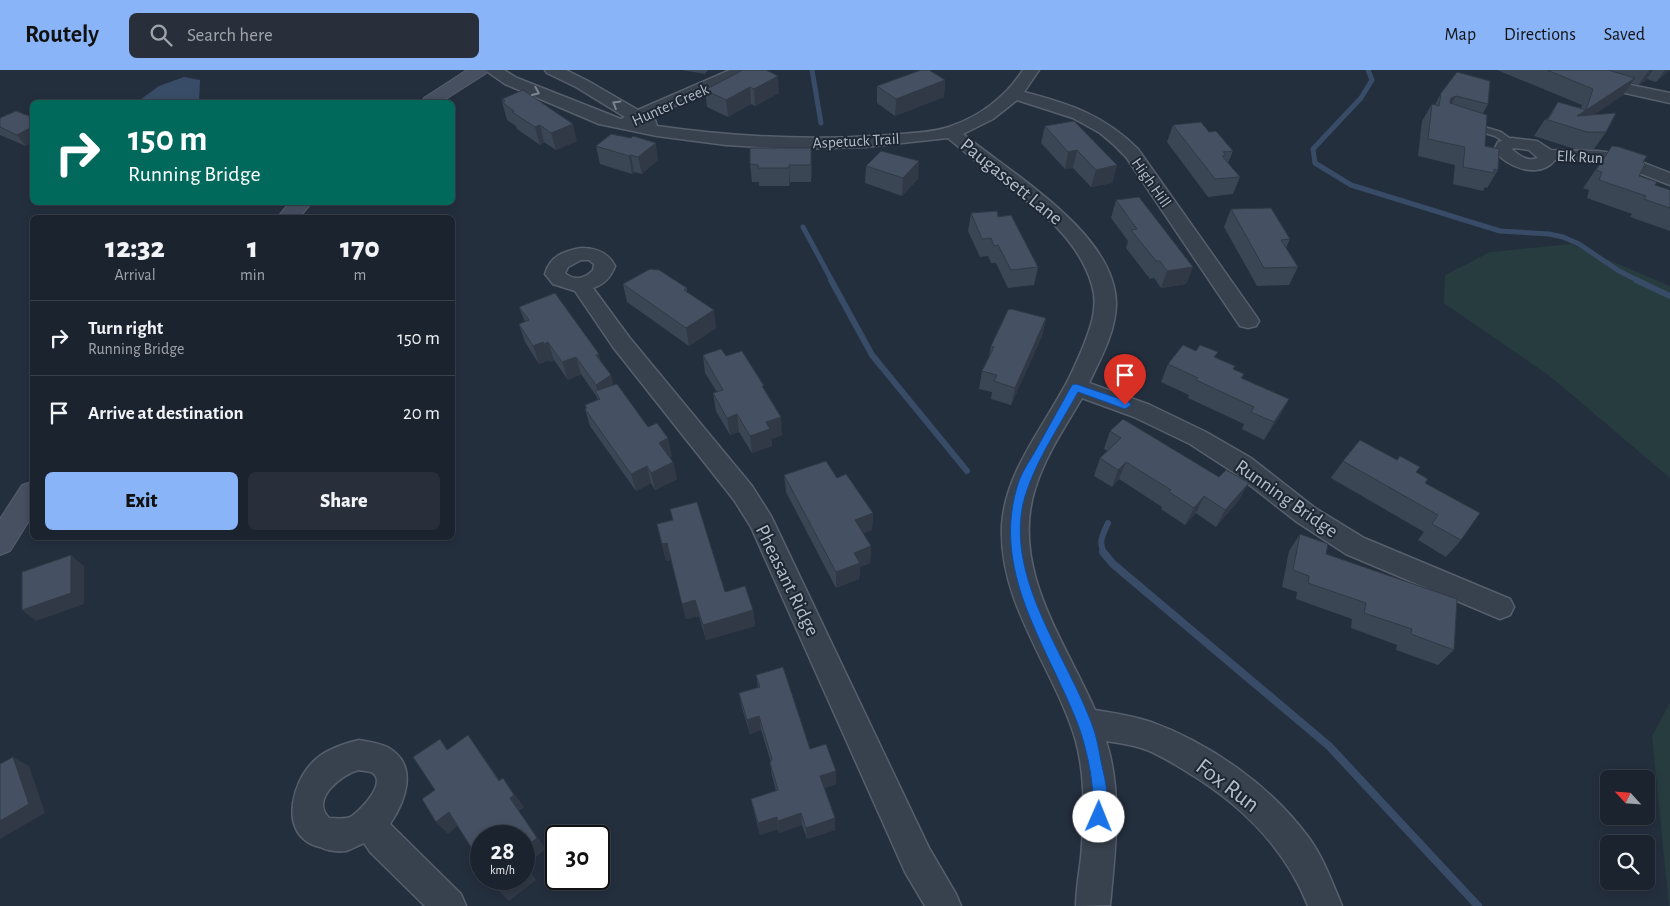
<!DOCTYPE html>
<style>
body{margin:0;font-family:"Alegreya Sans",sans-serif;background:#282f3a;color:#f1f3f6;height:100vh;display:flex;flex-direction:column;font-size:19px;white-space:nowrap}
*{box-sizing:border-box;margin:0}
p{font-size:16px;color:#a0a4aa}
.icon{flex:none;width:28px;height:28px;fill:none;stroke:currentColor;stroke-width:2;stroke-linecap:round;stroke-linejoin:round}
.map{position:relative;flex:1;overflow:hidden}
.sheet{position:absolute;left:30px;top:145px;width:425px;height:325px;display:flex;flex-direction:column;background:#1b232e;border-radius:8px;box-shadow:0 2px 8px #0003,0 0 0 1px #39404a}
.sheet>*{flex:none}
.banner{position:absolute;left:30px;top:30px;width:425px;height:105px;border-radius:8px;box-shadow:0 2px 8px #0003,0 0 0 1px #39404a;background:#00695c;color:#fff;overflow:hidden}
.needle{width:32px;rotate:296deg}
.fabs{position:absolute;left:1600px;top:700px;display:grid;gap:10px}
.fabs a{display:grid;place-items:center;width:55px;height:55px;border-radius:8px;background:#1b232e;box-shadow:0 2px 8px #0003,0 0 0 1px #39404a;font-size:25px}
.speed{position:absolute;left:470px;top:755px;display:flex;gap:10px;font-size:25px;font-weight:700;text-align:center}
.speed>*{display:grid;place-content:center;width:65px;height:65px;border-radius:50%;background:#1b232e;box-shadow:0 2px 8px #0003,0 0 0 1px #39404a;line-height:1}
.speed small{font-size:12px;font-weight:400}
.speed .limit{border:2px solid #111;border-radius:8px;background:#fff;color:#111}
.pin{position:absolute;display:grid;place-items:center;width:42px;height:42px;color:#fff;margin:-51px -21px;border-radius:50% 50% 50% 0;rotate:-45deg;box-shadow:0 0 5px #0007}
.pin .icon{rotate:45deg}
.me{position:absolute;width:55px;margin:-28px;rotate:1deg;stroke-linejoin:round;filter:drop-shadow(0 0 4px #0008)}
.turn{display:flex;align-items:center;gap:18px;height:105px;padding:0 15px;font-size:22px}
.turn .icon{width:65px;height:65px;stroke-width:2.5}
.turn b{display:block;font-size:35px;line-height:42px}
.eta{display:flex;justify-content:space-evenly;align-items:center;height:85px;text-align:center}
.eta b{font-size:30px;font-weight:800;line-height:35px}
.cta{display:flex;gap:10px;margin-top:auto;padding:10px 15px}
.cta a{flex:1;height:58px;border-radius:8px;background:#8ab4f8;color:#111;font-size:20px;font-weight:800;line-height:58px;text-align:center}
.cta a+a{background:#282f3a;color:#f1f3f6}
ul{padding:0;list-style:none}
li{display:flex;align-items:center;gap:15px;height:75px;padding:0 15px;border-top:1px solid #39404a}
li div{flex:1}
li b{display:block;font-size:19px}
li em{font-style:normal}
header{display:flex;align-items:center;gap:30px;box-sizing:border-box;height:70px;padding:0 25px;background:#8ab4f8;color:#111}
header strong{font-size:24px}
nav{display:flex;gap:28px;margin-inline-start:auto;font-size:18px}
.search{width:350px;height:45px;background:#282f3a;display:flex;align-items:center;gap:12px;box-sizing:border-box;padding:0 18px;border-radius:8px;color:#a0a4aa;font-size:19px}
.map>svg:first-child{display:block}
</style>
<header>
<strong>Routely</strong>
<div class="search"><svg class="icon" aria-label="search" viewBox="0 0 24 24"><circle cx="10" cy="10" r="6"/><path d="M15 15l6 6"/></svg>Search here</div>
<nav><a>Map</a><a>Directions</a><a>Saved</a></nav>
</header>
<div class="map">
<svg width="1670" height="836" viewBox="0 0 1670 836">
<rect width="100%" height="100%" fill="#242f3e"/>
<path fill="#263c3f" d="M1571,174l99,42v192l-119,-101 -107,-74 1,-28 45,-23z
M1670,633v203h-1l-17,-170z"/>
<path fill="#394c67" d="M184,7l16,3 -1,22h-62l22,-16z"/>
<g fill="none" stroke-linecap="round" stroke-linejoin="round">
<path stroke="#394c67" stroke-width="5" d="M812,0l9,53
M1368,0l4,10 -11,18 -48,51 2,14 36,22 149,46 49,3 14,3 16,7 40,27 20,10
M803,157l29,54"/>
<path stroke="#394c67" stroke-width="6" d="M831,210l41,75 95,116
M1636,210l34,16
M1104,483c-6,-11 -1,-19 4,-30"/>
<path stroke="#394c67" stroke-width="8" d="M1103,482l10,12 216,182 149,160"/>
<g stroke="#565f6c" stroke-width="3">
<path id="lane" d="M1471,53l30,9 15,11 -7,2 -14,-9 -27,-8 -1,-2z"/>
</g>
<g stroke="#565f6c" stroke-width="3">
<path id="street" d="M485,0h19l13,8 104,41 4,-2 -49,-30 -29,-14 -2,-3h21l22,11 50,29 92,-40h21l-2,3 -99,44 5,3 2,6c77,11 154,15 232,9 20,-2 42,-2 60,-8 30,-10 57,-30 74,-57h16l-15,22c46,12 80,23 114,57l118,167 3,5 -3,5 -8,2 -8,-2 -114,-169 -13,-13 -13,-11 -27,-15 -56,-18 -24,19 -30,15c49,40 153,100 153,170 0,27 -16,56 -27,79l61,22 56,27 45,26 64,50 49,30 146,61 4,8 -4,8 -10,4 -154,-65 -49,-32 -64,-50 -43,-28 -56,-27 -52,-19c-17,29 -37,58 -47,91 -25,80 30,152 60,221 19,3 38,6 56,12 60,22 120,64 158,116 15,21 23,44 33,68h-34c-23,-59 -70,-104 -124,-136 -12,-7 -24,-15 -37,-20 -13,-5 -27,-7 -41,-9 17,52 9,111 4,164l-34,1c0,-16 3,-32 5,-48 3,-38 5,-79 -5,-117 -21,-72 -78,-137 -74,-216 3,-50 37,-92 60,-134 8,-13 13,-26 19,-39 9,-22 18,-44 11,-67 -15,-51 -60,-80 -100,-111 -15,-11 -29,-24 -44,-36l-83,9 -70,2 -69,-4 -69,-9 -58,-12 -94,-40z
M1560,0h24l42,14 44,9v10l-54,-12 -54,-18z
M1512,68l25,3 14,9 47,1 22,3 50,19v12l-54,-21 -18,-3 -43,-1c-16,20 -49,7 -61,-10l4,-8zM1514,78l15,2 9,8c-10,4 -19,-2 -26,-9z
M581,178c15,0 27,4 34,18 -4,11 -10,18 -22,22l36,49 123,149 19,30 158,332 27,46 5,12h-36l-20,-34 -154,-345 -17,-27 -121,-153 -38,-56 -22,-7 -8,-10c5,-18 19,-23 36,-26zM581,190h8l5,4 -1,6c-8,9 -19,11 -28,3l3,-6z
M359,670c10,2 21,3 30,8 30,18 16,54 1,76l71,70 5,12h-41l-55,-54 -6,-9c-5,2 -12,6 -18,8 -8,1 -18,0 -26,-4 -5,-1 -10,-3 -14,-6 -24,-18 -12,-59 5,-77 11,-13 31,-20 48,-24zM359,700c3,1 9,1 12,2 18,9 -10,38 -19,44 -7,4 -16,2 -23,2 -19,-19 13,-44 30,-48z"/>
</g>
<g stroke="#565f6c" stroke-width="2">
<path id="secondary" d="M467,0h21l-3,4 -44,28h-20l3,-4z
M290,132h22l-13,16h-22z
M32,412v34l-22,35 -10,4v-36l22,-34z"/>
</g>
<use href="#lane" fill="#38414e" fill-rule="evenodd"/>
<use href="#street" fill="#38414e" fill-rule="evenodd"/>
<use href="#secondary" fill="#465061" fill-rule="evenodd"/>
</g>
<path fill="#3b4654" d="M682,0h26l-3,4z
M743,0l36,23 -24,13 -4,-2 -23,13 -21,-10 -2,-17z
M1497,0h173l-14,12 -9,-3 -9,6 -6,-2 -9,12 -30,20 13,17 -12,17h-19l-41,-13 11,-17h2l11,-17 23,6 1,-3z
M945,10l-1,17 -49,19 -18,-13v-17z
M1441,23l47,11 -5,9 2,33 13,24 -11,18 -2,-1 -2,4 -30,-7 2,-19 -37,-9 4,-35 10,-17 3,1z
M502,29l75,42 -21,9 -12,-8 -4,3 -23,-16 -1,-3 -9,-6 -5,-18z
M16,41l10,35 -26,-11v-17z
M1173,55l36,7 24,19 -5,12 12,14 -7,17 -25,3 -41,-55z
M1045,56l72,39 -5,18 -21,4 -18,-19 -8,1 -24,-26z
M596,76l62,14 -16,14 -8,-2 -2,2 -32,-10z
M1612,76l31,16 -4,14 16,9 15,5v41l-40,-14 2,-3 -45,-16 2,-8 -6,-2z
M750,94l62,1 -1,17h-21l-1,4h-30v-4h-7z
M866,96l52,13 -16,17 -37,-13z
M1116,130l77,67 -7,17 -25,4 -7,-10 -4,1 -24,-31 2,-7 -17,-23z
M1231,139l59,30 -4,9 12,19 -9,18 -32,1 -33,-59z
M971,143l27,4 40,50 -4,18 -26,3 -12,-25h-5l-3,-7 -8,1 -12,-26z
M623,214l64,4v4l29,36 -27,18 -62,-44z
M519,237l82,56 10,12 2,10 59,71 -3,1 4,5 4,17 -22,11 -4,-7 -15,8 -46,-65 -5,-17 1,-1 -1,-3 13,-5 -1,-3 -16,-23 -13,6 -14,-20 -4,2 -1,-2 -10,4 -14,-22 -6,-18 6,-2z
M1046,248l-4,18 -31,69 -20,-6 1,-7 -13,-3 3,-18 7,-14 2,-11z
M1196,281l20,6 17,12 11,5 -2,4 47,21 -10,18 -15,23 -22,-11 2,-5 -56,-26 1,-3 -28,-13 7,-18z
M703,285l23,1 38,34 18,45 -11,4 1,7 -20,7 -13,-21 -9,3 -14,-24 -3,-18 4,-1 -12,-19z
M1110,361l129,69 -23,27 -20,-14 -11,12 -24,-16 1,-2 -43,-28 -7,8 -18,-11 6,-18 8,-7 -4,-2z
M1343,391l73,11 9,11 36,57 -15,17 -28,-17 6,-8 -93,-54z
M784,405l53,3 36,35 -1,17 -9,3 8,13 -1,17 -10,4 -1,12 -23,9 -50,-96z
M670,439l55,83 28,18 2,16 -49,14 -7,-24 -13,3 -15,-59 -5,1 -9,-37 16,-4z
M1300,464l26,20 128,96 -16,15 -42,-15 1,-5 -46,-17 1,-9 -56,-20 1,-7 -15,-5 7,-36z
M756,605l54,74 26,22v13l-12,4 11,42 -28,9 -5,-14 -23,8 -1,-4 -18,6 -6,-23 -3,-13 25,-8 -4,-15 -2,-13 1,-1 -10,-32 -11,4 -8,-26 -3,-15 19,-5z"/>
<path fill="#303945" d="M1649,0h4l-6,9 -9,6z
M1665,0h5l-14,12z
M778,6l1,17 -24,13 -1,-17z
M1635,8l-12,17 -50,33 4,-12z
M945,10l-1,17 -49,19 1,-17z
M750,17l1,17 -23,13 -2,-17z
M1456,26l-10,17 5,-15z
M573,54l4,17 -21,9 -5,-17z
M540,55l4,17 -4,3 -5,-18z
M32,57v16l-6,3 -9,-11z
M656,73l2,17 -16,14 -4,-17z
M811,78l1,17 -1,17z
M1077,80l-4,18 -8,1 3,-17z
M631,85l3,17 -2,2 -3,-18z
M919,91l-1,18 -16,17 1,-18z
M789,95l1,17 -1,4z
M1117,95l-5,18 -21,4 5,-17z
M1193,197l-7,17 -25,4 6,-17z
M714,240l2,18 -27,18 -3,-18z
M1046,248l-4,18 -31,69 4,-17z
M543,272l6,18 -10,4 -6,-18z
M548,272l6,18 -4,2 -6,-18z
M599,284l5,18 -8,-17z
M576,287l5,17 -13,6 -6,-18z
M611,305l4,18 -16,4 -3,-12z
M1289,329l-10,18 -15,23 10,-18z
M737,344l2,18 -9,3 -3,-17z
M781,347l1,18 -11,4 1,7 -20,7 -2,-17 16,-14z
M668,368l4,18 -9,4 -4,-17z
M673,392l4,17 -22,11 -4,-17z
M1126,392l-7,17 -7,8 6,-17z
M647,396l4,17 -15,8 -5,-17z
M1249,413l-10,17 -23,27 9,-17z
M1204,426l-8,17 -11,12 9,-17z
M873,443l-1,17 -17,6v-16z
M667,473l4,17 -5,1 -4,-17z
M871,476l-1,17 -10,4 -1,12 -23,9v-16l18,-19z
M71,485l13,11v38l-48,17 -14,-11z
M695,530l4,16 -13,3 -4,-15z
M753,540l2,16 -49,14 -3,-15z
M759,646l2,14 -11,4 -3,-14z
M468,665l10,14 31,44 -10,-12z
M13,687l16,9 16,47 -45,26v-18z
M836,701v13l-15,5 -1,-13z
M503,708l21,29 -5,4 27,38 -20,16 10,15 -27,21 -10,-10 15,-12h10v-31l-14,-50z
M449,742l11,12 -12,10 -12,-12z
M801,743l1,12 -23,8 -1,-12z
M777,747l1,12 -18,6 -2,-12z
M835,748v12l-28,9 -1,-11z"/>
<path fill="#455162" stroke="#303945" d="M743,0h23l12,6 -24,13 -4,-2 -24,13 -21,-10z
M921,0h8l16,10 -49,19 -19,-13z
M1547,0h61l27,8 -58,38 39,-3 -10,19h-19l-42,-13 4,-1 9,-16 28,8 7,-21z
M1457,2l33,9 -2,23 -32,-8 -5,2 -1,5 37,12 -2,31 14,3 -1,21 -4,-1v4l-31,-6 2,-20 -37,-8 4,-35 7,2 2,-13z
M523,20l50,34 -22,9 -11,-8 -5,2 -23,-15 2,-1 -12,-9 3,-1 -3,-2z
M16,41l16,6v10l-15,8 -17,-8v-9z
M1074,51l43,44 -21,5 -19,-20 -9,2 -23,-26z
M1201,52l8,10 7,-1 17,20 -10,1 3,3 -4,1 18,21 -25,2 -42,-54z
M611,64l20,4 2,-2 23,7 -18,14 -7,-2 -2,1 -33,-10z
M1612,76l7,1 28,9 -4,6 2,2 -6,12 18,6 -2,3 15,5v18l-26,-9 2,-3 -47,-16 3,-8 -6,-2z
M750,78h61v17h-22v3h-31v-3l-8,-1z
M881,81l38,10 -16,17 -37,-12z
M1139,127l54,70 -26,4 -7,-10h-4l-25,-31 6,-1 -21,-29z
M1271,138l19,31 -9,1 17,27 -34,1 -33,-59z
M997,141l1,6 13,-2 27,52 -27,3 -13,-25 -4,1 -3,-8 -9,1 -11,-26z
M650,199l9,1 28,18 -3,2 30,20 -28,18 -63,-44z
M555,223l44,61 -3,1 15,20 -15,10 -20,-28 -14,5 -14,-20 -4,2 -1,-2 -10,4 -14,-22 10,-4 -10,-13z
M1011,239l35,9 -31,70 -21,-7 3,-6 -15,-4 12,-24 -3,-1 17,-36z
M1183,275l13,6 4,-6 18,7 -4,5 21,9 -2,3 11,5 -3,4 48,21 -15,23 -23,-10 3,-5 -58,-27 2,-2 -30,-14z
M721,279l5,7 16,-5 22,35h-2l19,31 -15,5 4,7 -20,7 -13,-22 -10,4 -14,-25 10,-3 -20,-35z
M617,314l31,43 9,-4 11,15 -9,5 14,19 -22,11 -4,-7 -16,8 -46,-65 2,-1 -2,-3 15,-6 -5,-8z
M1123,349l96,58 7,-7 23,13 -24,27 -21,-14 -10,12 -25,-16 2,-2 -45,-28 -8,8 -18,-12 21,-20 -11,-7z
M1360,370l37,20 3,-4 20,11 -4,5 12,7 -3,4 55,30 -19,27 -29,-16 6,-9 -95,-54z
M826,391l11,17 9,-4 27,39 -18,7 16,26 -17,7 6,10 -24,9 -52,-97z
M697,432l28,90 20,-6 8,24 -50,15 -8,-25 -13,4 -15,-61 -5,1 -5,-20 16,-4 -3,-11z
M1300,464l28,10 -2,10 131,45 -3,51 -43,-16 1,-5 -48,-16 2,-10 -58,-20 1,-7 -16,-6z
M71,485v38l-49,17v-38z
M783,597l27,82 16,-5 10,27 -16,5 15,42 -29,10 -5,-15 -23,8 -1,-4 -19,6 -7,-24 27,-9 -8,-27 2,-4 -13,-43 -12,4 -8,-27 21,-6 -4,-12z
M468,665l31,46 4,-3 11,17 -4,3 27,40 -13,10v-12h-43v27l-32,-51 -13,10 -14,-23 13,-9 -22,-33 27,-18 7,11z
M13,687l16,47 -29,17v-57z
M524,795l3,4 -3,2z
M491,809h23l-15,12z"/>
<defs><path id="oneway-chevron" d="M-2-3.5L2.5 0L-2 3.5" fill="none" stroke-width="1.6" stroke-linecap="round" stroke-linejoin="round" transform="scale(1.25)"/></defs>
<g stroke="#7c8592">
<use href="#oneway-chevron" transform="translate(536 22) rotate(23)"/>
<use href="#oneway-chevron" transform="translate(616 34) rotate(-149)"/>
</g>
<path fill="#1a73e8" stroke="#114b97" d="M1076,314l53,18 2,3 -6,4 -47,-17c-19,35 -46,74 -55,112 -16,76 43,151 68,218 6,14 8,30 11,44 4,17 9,40 2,56l-5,2 -5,-2c-5,-11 0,-25 -2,-37 -1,-16 -9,-49 -15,-63 -31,-79 -88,-153 -58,-241 4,-11 12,-22 18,-33 12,-21 23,-42 35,-63z"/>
<g text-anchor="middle" stroke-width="4" stroke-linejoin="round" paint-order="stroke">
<g font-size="16" fill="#b4bcc9" stroke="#1d2633">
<text transform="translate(670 34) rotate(-24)" y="6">Hunter Creek</text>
<text transform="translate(856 70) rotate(-3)" y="6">Aspetuck Trail</text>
<text transform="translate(1580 86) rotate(3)" y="6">Elk Run</text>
<text transform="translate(1152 112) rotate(55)" y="6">High Hill</text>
</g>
<g font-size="20" fill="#b4bcc9" stroke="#1d2633">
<text transform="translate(1012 111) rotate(39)" y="7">Paugassett Lane</text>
<text transform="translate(1287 428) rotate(35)" y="7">Running Bridge</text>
<text transform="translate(788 510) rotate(64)" y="7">Pheasant Ridge</text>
</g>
<g font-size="24" fill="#b4bcc9" stroke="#1d2633">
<text transform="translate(1228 715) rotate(37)" y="8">Fox Run</text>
</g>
</g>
</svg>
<div class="fabs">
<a><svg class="needle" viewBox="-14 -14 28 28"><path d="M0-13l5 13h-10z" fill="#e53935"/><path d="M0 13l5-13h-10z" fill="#a0a4aa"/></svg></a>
<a><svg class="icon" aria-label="search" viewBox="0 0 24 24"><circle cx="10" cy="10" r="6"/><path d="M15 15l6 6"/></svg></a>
</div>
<div class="speed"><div>28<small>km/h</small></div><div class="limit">30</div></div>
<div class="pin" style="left:1125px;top:335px;background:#d93025"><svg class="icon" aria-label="arrive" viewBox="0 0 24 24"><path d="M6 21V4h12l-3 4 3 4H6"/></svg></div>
<svg class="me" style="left:1099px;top:747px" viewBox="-20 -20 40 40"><circle r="19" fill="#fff"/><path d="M0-13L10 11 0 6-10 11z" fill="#1a73e8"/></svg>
<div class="banner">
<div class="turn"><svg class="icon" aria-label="right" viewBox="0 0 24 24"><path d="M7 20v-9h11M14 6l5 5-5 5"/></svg><div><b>150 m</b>Running Bridge</div></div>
</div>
<section class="sheet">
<div class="eta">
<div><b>12:32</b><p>Arrival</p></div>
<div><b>1</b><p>min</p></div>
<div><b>170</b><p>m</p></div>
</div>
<ul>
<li><svg class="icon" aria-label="right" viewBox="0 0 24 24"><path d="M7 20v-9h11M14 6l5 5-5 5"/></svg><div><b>Turn right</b><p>Running Bridge</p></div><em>150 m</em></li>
<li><svg class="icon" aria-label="arrive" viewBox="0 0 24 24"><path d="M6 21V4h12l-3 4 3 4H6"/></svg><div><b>Arrive at destination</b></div><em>20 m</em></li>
</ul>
<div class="cta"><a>Exit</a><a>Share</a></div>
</section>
</div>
